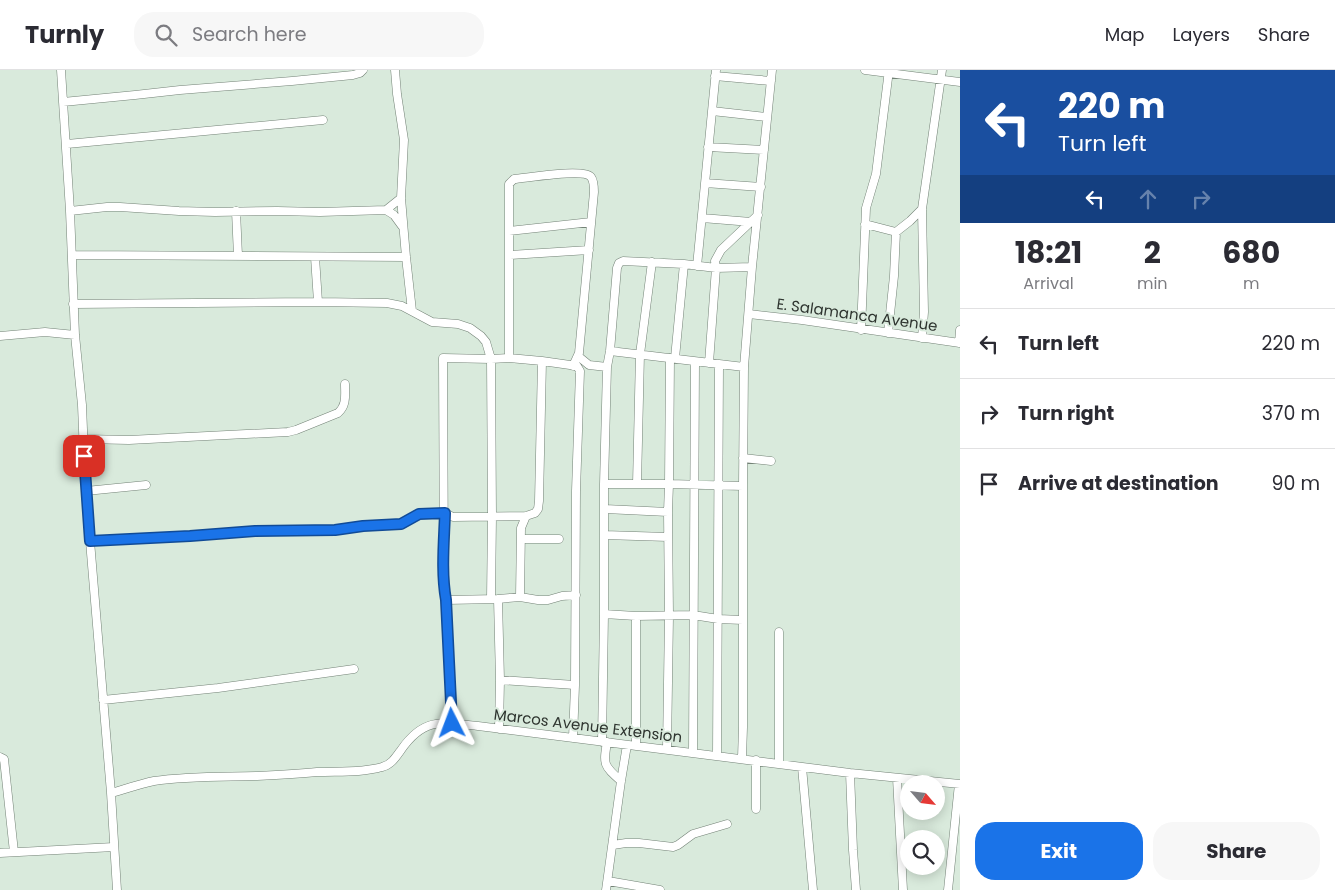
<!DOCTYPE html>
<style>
body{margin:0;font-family:Poppins,sans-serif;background:#f7f7f7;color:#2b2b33;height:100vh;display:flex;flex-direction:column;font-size:19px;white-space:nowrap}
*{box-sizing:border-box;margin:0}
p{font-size:16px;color:#7c7c81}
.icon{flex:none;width:28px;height:28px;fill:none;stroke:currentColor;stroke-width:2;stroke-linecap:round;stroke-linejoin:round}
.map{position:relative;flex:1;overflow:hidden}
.drawer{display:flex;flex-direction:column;background:#fff;width:375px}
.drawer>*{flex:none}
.guide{background:#1a4fa0;color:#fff;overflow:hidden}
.needle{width:32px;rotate:118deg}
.fabs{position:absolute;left:900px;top:705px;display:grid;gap:10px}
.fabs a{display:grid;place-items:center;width:45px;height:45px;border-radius:50%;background:#fff;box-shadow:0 2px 12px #0003;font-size:25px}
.pin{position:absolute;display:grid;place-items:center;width:42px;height:42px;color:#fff;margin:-21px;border-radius:10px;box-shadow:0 2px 8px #0006}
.me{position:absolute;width:55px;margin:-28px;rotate:357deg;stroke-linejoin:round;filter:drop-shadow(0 0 4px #0008)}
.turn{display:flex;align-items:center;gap:18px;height:105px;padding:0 15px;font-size:22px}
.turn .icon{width:65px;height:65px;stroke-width:2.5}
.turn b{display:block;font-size:35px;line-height:42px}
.lanes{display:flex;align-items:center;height:48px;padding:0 15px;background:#0003;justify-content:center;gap:25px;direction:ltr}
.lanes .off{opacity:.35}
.eta{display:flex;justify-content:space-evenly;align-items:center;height:85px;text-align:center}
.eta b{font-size:30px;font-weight:700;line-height:35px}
.button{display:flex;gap:10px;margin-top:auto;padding:10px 15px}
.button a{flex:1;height:58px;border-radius:20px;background:#1a73e8;color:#fff;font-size:20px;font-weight:700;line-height:58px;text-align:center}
.button a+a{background:#f7f7f7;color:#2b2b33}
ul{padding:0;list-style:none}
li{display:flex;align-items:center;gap:15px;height:70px;padding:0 15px;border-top:1px solid #e1e1e2}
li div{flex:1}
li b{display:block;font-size:19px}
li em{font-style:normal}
header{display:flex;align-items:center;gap:30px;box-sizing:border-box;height:70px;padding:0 25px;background:#fff;border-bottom:1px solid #e1e1e2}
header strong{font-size:24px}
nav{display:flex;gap:28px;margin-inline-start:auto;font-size:18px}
.search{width:350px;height:45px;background:#f7f7f7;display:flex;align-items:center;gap:12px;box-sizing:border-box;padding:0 18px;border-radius:20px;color:#7c7c81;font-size:19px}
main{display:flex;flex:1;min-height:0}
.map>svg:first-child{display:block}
</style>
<header>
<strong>Turnly</strong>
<div class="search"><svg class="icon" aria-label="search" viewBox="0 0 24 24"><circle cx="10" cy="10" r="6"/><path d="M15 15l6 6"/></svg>Search here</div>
<nav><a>Map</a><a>Layers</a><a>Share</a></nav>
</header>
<main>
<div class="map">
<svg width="960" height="820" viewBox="0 0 960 820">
<rect width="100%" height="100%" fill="#d9eadc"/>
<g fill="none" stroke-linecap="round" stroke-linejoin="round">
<g stroke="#738276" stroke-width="9">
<path id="minor" d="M61,0l9,141 5,124 7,70 2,50 6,86 21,252 6,97
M395,0l2,24 7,46 -3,58 5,59 6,54
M865,0l95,12
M715,6l56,5
M63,32l72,-7 45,-5 112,-9 61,-6 7,-2 3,-3
M712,41l55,6
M67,74l256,-24
M708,77l56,3
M705,113l56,4
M386,140l8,5 8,11
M70,141l37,-4h13l59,4 36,1 62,-1 43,1 66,-2 15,-12
M236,141l2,45
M702,148l49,4
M865,154l31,8 14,-11 12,-12
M509,161l82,-9
M72,185l334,2
M510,185l79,-5
M315,187l3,45
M697,196l19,-196
M73,234l245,-2 69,1 15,3 30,16 26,2 12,4 11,8 5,6 5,17 1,157 -1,83
M749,244l53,6 158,23
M861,260l5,-122 10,-34 13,-104
M888,263l6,-57 2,-44
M0,266l45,-4 30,3
M922,268l2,-26 -2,-103 20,-139
M959,273l1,-13
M610,281l134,16
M578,286l11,9 18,2
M509,288v-174l5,-5c13,-1 70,-11 77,-2 3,4 3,10 3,15l-15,161 -6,13
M675,288l9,-94
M709,293l7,-95 -1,-7 6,-11 37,-35
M83,369l46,1 159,-8 8,-2 42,-17c9,-8 7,-18 7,-29
M743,388l28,3
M604,414h65l74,2
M637,414l3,-130 12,-92
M86,421l60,-6
M605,439l63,3
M604,465l64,2
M521,469h38
M90,471l100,-5 65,-5 80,-1 28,-4 38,-2 18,-10 26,-1 8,4 73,-1 9,-3 3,-4 1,-8 3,-140
M520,527l18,3h10l14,-4 14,-1
M498,529l22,-2 1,-69 5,-12
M446,530l52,-1 2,81 -1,49
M604,544l32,2 57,-1 25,4 25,1
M779,562v132
M500,610l75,5
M103,630l115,-12 136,-19
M452,653l-6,-123 -2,-28 -1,-214 48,1 18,-1 33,3 35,5 3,5 -4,120 -1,194 -2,53
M602,672l2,-128v-130l3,-117 3,-16 7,-83 2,-5 4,-2 61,3 32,4 36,-1
M607,672c-4,23 -3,24 14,39
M636,676v-130
M667,679l2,-133 -1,-104 1,-28 1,-126
M693,682l2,-390
M717,685l2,-390
M0,687l4,2 10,93
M742,688l1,-31v-241l1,-119 8,-100 20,-197
M756,690v49
M802,697l11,123
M850,703l3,77 3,40
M897,708l6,112
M111,723c14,-4 29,-9 43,-12 34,-5 69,-4 103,-5 20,-1 40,-2 60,-4 21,-1 44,1 65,-5 9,-2 14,-10 19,-17 23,-33 41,-28 77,-24l372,47 110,11
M613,775l13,-2h13l34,4 5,-2 15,-11 34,-10
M0,783l114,-6
M608,811l52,9
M606,820l15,-109 6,-36
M948,820l11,-106"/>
</g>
<use href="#minor" stroke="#fff" stroke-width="8"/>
</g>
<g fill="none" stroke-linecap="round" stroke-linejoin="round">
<g stroke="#114b97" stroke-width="12">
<path id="route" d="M84,386l6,85 100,-5 65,-5 80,-1 28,-4 38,-2 18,-10 26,-1c-1,29 -4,59 1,87l6,123"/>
</g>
<use href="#route" stroke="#1a73e8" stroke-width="9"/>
</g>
<g text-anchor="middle" stroke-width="4" stroke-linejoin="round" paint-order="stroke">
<g font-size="15" fill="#2e342f" stroke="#d9eadc">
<text transform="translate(857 245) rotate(8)" y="5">E. Salamanca Avenue</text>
<text transform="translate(588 656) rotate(7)" y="5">Marcos Avenue Extension</text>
</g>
</g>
</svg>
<div class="fabs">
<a><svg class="needle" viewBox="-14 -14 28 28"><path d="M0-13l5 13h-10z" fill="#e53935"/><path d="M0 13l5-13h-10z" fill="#7c7c81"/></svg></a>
<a><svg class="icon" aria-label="search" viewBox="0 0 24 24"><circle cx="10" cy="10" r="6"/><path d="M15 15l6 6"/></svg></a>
</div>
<div class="pin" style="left:84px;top:386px;background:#d93025"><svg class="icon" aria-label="arrive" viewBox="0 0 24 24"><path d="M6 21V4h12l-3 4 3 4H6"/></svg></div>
<svg class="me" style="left:452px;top:653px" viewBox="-20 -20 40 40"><path d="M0-17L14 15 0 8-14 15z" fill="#1a73e8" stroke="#fff" stroke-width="4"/></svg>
</div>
<section class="drawer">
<div class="guide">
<div class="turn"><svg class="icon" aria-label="left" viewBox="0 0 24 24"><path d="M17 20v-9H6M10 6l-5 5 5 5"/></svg><div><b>220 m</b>Turn left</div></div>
<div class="lanes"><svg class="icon" aria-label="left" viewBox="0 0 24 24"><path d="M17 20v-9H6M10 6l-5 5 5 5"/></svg><svg class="icon off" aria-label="ahead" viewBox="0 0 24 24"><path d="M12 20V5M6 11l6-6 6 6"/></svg><svg class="icon off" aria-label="right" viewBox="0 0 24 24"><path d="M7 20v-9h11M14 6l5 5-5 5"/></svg></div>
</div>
<div class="eta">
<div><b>18:21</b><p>Arrival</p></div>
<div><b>2</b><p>min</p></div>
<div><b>680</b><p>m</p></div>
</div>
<ul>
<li><svg class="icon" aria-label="left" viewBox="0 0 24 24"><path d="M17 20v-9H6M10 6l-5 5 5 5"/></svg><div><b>Turn left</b></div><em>220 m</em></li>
<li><svg class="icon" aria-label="right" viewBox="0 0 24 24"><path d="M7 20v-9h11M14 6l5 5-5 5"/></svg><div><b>Turn right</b></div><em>370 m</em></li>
<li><svg class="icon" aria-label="arrive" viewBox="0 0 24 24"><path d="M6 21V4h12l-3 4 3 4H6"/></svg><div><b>Arrive at destination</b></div><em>90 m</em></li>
</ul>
<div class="button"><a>Exit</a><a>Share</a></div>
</section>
</main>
